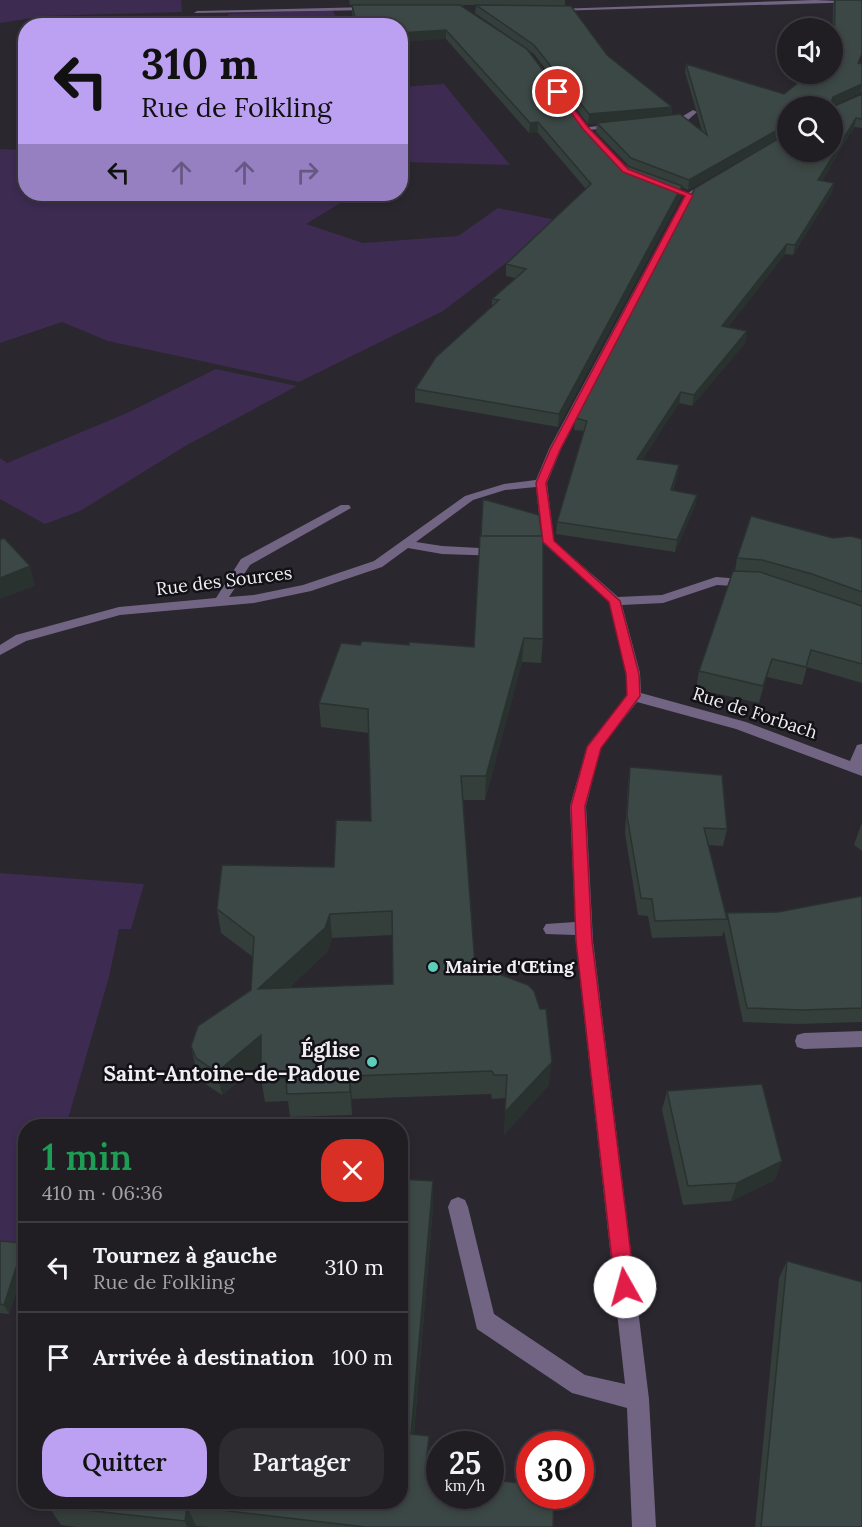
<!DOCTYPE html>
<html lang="fr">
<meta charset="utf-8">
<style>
body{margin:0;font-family:Lora,serif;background:#2d2a30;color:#f1f3f6;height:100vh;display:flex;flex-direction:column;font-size:22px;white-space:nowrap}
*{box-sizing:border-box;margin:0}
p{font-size:20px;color:#a2a2a6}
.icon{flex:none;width:33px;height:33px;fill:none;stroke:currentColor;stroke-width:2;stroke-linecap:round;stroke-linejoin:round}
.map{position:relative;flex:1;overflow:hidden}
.drawer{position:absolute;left:18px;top:1119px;width:390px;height:390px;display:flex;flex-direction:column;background:#201d23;border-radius:24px;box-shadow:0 3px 9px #0003,0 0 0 2px #3d3b41}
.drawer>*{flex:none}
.banner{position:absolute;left:18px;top:18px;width:390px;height:183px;border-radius:24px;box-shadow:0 3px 9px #0003,0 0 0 2px #3d3b41;background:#bca0f2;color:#111;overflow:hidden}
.controls{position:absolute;left:777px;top:18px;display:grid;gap:12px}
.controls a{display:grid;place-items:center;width:66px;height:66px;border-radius:50%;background:#201d23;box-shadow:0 3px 9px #0003,0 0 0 2px #3d3b41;font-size:30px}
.speed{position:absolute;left:426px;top:1431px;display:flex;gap:12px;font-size:30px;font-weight:700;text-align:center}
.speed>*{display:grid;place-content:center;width:78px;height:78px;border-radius:50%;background:#201d23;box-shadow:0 3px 9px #0003,0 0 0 2px #3d3b41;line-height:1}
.speed small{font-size:15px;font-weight:400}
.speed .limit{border:9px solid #d22;background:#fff;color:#111}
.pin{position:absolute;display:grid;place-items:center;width:51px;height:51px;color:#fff;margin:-26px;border:3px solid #fff;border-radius:50%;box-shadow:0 2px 6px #0007}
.me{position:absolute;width:66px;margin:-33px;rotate:353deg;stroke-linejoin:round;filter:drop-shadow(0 0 4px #0008)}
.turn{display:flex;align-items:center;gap:21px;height:126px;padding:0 24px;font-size:27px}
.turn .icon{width:78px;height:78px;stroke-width:2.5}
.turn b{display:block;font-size:42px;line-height:51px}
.lanes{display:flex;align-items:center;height:57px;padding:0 24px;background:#0003;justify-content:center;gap:30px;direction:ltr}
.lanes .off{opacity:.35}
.round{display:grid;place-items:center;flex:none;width:63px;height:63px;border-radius:24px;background:#2d2a30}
.headline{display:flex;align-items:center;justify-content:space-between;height:102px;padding:0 24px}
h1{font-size:36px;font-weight:600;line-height:45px;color:#1e9e55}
.primary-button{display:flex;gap:12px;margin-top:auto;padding:12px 24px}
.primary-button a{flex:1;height:69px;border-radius:24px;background:#bca0f2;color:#111;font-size:24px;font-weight:600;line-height:69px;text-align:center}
.primary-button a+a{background:#2d2a30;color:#f1f3f6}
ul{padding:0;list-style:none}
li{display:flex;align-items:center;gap:18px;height:90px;padding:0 24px;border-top:2px solid #3d3b41}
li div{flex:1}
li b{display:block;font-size:22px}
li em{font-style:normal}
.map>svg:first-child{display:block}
</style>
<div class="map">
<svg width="862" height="1527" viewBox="0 0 862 1527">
<rect width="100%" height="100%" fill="#2b272f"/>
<path fill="#3d2b51" d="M0,0h181l1,12 -138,4 -44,7z
M332,10l9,15h-109l-4,-11z
M147,18l1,7h-92v-1z
M444,84l66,81 -103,-3 -6,4v-79z
M0,149l25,1 1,44h329l-49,30 57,19 95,-7 40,-28 63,13 -118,90 -144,71 -191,-41 -46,-19 -62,21z
M216,369l81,17 -110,59 -107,66 -35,13 -45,-25v-41l7,5 120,-50z
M0,873l144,11 -13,45h-12l-10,48 -43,149h-40l-1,137 -16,51 -9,-1z"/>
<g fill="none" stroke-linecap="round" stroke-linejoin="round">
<path fill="#726584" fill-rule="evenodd" d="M815,0l47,2 -309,9 3,-2z
M370,7l2,3 -178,3 3,-2z
M693,110l4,2 -9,8 -22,3 -4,-2 21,-5z
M615,124l3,4 -33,2 -4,-2z
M705,182l7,2 -20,12 -131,253 -14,34 7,58 64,56 44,-2 54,-18 39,3 1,3 -6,4 -33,-2 -54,18 -41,2 18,68 1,20 105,29 104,39 7,-16 5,-1v32l-126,-47 -99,-27 -36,45 -15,59 7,135 56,458 7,128h-24l-5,-119 -55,-15 -95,-64 -29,-122 3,-7 7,-3 7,3 3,7 26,107 91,61 40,9 -50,-449 -29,-1 -3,-5 3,-5 29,-2 -5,-116 17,-60 40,-51 -1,-22 -17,-71 -67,-60 -6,-55 -31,3 -32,10 -57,42 26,4 56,3 4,1v6l-60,-2 -34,-6 -26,19 -71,24 -57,12 -134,12 -94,26 -26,14v-10l16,-10 103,-28 97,-9 25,-39 100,-54h8l2,3 -101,57 -21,32 25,-2 49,-10 71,-24 91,-65 39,-12 32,-4 13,-31 136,-254z
M862,1031v16l-58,2 -7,-2 -2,-6 2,-6 7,-2z"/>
</g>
<path fill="#343e3b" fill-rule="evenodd" d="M349,0h216v6l42,49 65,52 -1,8 31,16 -17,-59 1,-8 98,30 48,-20 1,-69 1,-5 26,63 2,1v28l-29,13 2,1 27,-12v34l-8,-1 -32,54 12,2 -2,9 -39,63 -8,-1 -57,73 18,15 -54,64 -13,-3 -37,57 37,5 -2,12 -4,13 24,5 -2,11 -20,46 -119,-18 1,-12 27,-91 -10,-1 1,-12 257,-266 -44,-46v26l-100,58 -6,-3 -1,10 -123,230 -143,-25v-13l77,-82v-8l23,-21 -9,-2v-12l80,-75 -48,-56h-9l-83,-94 -46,-13h-45l-3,-13v-8h-2zM462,5h14l-1,8 59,41 54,70 19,-2 -10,1 -1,9 34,35 -8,-3 -41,-43z
M480,536l63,103 -2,24 -19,-1 -37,138h-22l12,165 74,120 -45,50 2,-37 -14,1 -1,-5 -139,5v16l-62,2 -2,-16 -23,1 -4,-23v-17l-39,33 -21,-14 -5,-12 -5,-23 60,-56 2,-33 -32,-24 -4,-24 117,-42 37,-46 -2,-88 -48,-6 -2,-24 41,-58 114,2zM392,935l1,49 -104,4 38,-36 5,-14z
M833,538l29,1v144l-55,-16 -5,18 -35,-8 -8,26 -63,-14 3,-18 36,-100 2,-13z
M630,767l97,62 -4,17 -15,-1 18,71 1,-3 51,-1 84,-16v126l-65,2 -54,-2 -19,-91 -2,5 -70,2 -4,-22 -10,-1 -13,-82 3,-49z
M862,824v27l-8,-6 7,-20z
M667,1091l108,89 -44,21 -48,4 -21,-95z
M433,1181v26l-19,227 15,23 -2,16 126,54h-345l-12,-1v1h-119l-16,-2 -13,-19 352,-4z
M0,1241l24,2 2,2v18l-17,51 -9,-1z
M787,1261l75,266h-107l24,-249z"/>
<path fill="#2a3230" d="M446,30v9l-46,3v-9z
M862,84l-1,8 -30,14 2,-9z
M672,107l-1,9 -83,8 1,-10z
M856,118l-2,9 -37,63 1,-10z
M538,122v11h-9l1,-10z
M788,124l-1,8 -99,58 1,-10z
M834,183l-2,9 -39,63 2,-10z
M682,186l-1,11 -123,230 1,-13z
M787,244l-2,10 -64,82 1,-10z
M747,331l-1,11 -54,64 2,-11z
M681,392l-2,11 -43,67 1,-11z
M679,465l-2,12 -8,24 2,-11z
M697,495l-2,11 -20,46 2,-12z
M30,566l5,20 -35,13v-21z
M524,638l-2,24 -37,138 1,-24z
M772,659l-5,18 -8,26 4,-17z
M330,914l2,24 -5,14 -65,61 -4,-24z
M261,1035l4,23 -43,37 -5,-23z
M552,1062l-3,23 -45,50 1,-23z
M350,1076l2,23v16l-2,-23z
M782,1161l-7,19 -44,21 6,-18z
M433,1181v26l-21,248 -1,-21z
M24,1243l2,2v18l-17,51 -5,-9z
M429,1436v21l-3,36 -1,-20z
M187,1506l9,20v1h-9l-2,-6z"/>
<path fill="#3c4845" stroke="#2a3230" stroke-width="1.5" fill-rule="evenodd" d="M835,0h27v54l-4,9 4,1v20l-29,13 -2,7 4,2 27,-12v25l-6,-1 -38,62 16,3 -39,62 -8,-1 -65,82 25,5 -53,64 -13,-3 -44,67 42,6 -8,25 26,5 -20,45 -120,-18 30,-101 -12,-3 120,-230 93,-55v19h44v-46h-44v18l-99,56 -58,-22 -34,-35 83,-9 27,21 -21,-71 98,30 25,-20h23v-19l2,-1z
M352,5h108l67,44 54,72 41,43 60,22 -123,228 -144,-25 21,-32 63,-57 -7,-1 34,-30 -20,-5 85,-80 -53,-62 -8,1 -84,-93 -46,3v-7h-43z
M476,5l95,1 36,49 65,52 -83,7 -55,-69z
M483,499l56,16 3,21h-61z
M751,516l82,22 18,-2 11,3v53l-50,-18 -50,-14 -25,-2z
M480,536h63v103l-19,-1 -38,138h-25l14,189 53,20 6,6 6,18h6l6,53 -47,50 2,-37h-13l-2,-4 -142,5v16l-63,2 -1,-16 -25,1v-44l-44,37 -21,-14 -5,-12 7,-20 53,-36 3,-53 -37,-28 5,-44 112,2 2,-47 35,1 -3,-112 -49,-6 22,-60 19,2 2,-4 47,4v-3l65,5zM392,911l1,73 -135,5 67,-61 5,-14z
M4,538l26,28 -30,12v-38z
M733,571l27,1 102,34v58l-51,-14 -5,17 -34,-8 -9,27 -64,-15z
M630,767l92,8 5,54 -23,-1 23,91 -72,2 -3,-22 -11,-1 -14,-82z
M862,896v112l-60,2 -55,-2 -20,-95 51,-1z
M762,1084l20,77 -45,22 -49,3 -21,-95z
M400,1179l33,2 -22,253 18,2 -4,37 15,1v22h50v-16l40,4v12h24l-1,31h-188l-178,-21 -2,15 -137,-15 1,-4h351z
M0,1241l24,2 -20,62 -4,-1z
M787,1261l75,21v245h-101z"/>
<path fill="#e11d48" stroke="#92132f" stroke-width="1.5" d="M555,91h5l28,36 40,42 65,26 -133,255 -14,33 8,58 66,60 19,73 1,22 -39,52 -16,58 7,135 43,346 -3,7 -7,3 -7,-3 -3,-7 -39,-346 -5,-135 16,-59 40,-52 -1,-21 -17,-72 -66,-60 -7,-59 14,-33 135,-254 -62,-24 -40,-43z"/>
<g fill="#5cceba" stroke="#121115" stroke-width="2">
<circle cx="433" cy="967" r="6"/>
<circle cx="372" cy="1062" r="6"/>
</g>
<g text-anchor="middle" stroke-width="5" stroke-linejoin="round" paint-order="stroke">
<g font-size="18" fill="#f0eef3" stroke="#121115">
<text transform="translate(224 581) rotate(-7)" y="6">Rue des Sources</text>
<text transform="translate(755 713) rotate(18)" y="6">Rue de Forbach</text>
</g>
<g font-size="18" font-weight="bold" fill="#f0eef3" stroke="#121115" text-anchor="start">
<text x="445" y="973">Mairie d'Œting</text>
</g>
<g font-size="21" font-weight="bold" fill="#f0eef3" stroke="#121115" text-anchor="end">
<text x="360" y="1057">Église<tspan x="360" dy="24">Saint-Antoine-de-Padoue</tspan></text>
</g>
</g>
</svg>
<div class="controls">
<a><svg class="icon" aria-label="sound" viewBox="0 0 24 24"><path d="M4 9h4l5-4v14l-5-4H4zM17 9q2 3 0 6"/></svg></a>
<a><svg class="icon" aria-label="search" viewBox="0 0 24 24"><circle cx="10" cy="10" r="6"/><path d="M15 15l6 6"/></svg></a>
</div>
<div class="speed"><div>25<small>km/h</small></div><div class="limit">30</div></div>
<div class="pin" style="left:558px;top:92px;background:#d93025"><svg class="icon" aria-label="arrive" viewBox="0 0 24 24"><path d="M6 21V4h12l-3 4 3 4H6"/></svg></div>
<svg class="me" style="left:625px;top:1287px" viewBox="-20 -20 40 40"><circle r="19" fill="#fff"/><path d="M0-13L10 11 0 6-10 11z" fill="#e11d48"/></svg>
<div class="banner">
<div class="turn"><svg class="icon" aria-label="left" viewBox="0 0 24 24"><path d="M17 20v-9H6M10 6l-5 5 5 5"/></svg><div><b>310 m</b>Rue de Folkling</div></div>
<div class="lanes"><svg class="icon" aria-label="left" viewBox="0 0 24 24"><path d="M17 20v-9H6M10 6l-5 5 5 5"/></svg><svg class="icon off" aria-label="ahead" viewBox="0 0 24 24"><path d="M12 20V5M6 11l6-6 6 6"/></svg><svg class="icon off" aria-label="ahead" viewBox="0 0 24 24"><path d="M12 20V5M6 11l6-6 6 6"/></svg><svg class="icon off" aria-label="right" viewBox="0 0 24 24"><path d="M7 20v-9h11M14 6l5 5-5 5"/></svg></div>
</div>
<section class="drawer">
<div class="headline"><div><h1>1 min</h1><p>410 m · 06:36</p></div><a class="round" style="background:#d93025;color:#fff"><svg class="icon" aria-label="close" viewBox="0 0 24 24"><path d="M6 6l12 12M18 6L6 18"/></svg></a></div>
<ul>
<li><svg class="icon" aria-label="left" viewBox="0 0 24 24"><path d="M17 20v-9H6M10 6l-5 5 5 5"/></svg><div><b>Tournez à gauche</b><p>Rue de Folkling</p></div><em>310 m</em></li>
<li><svg class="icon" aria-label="arrive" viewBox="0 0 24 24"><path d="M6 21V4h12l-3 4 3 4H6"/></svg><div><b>Arrivée à destination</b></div><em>100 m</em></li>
</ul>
<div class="primary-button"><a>Quitter</a><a>Partager</a></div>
</section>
</div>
